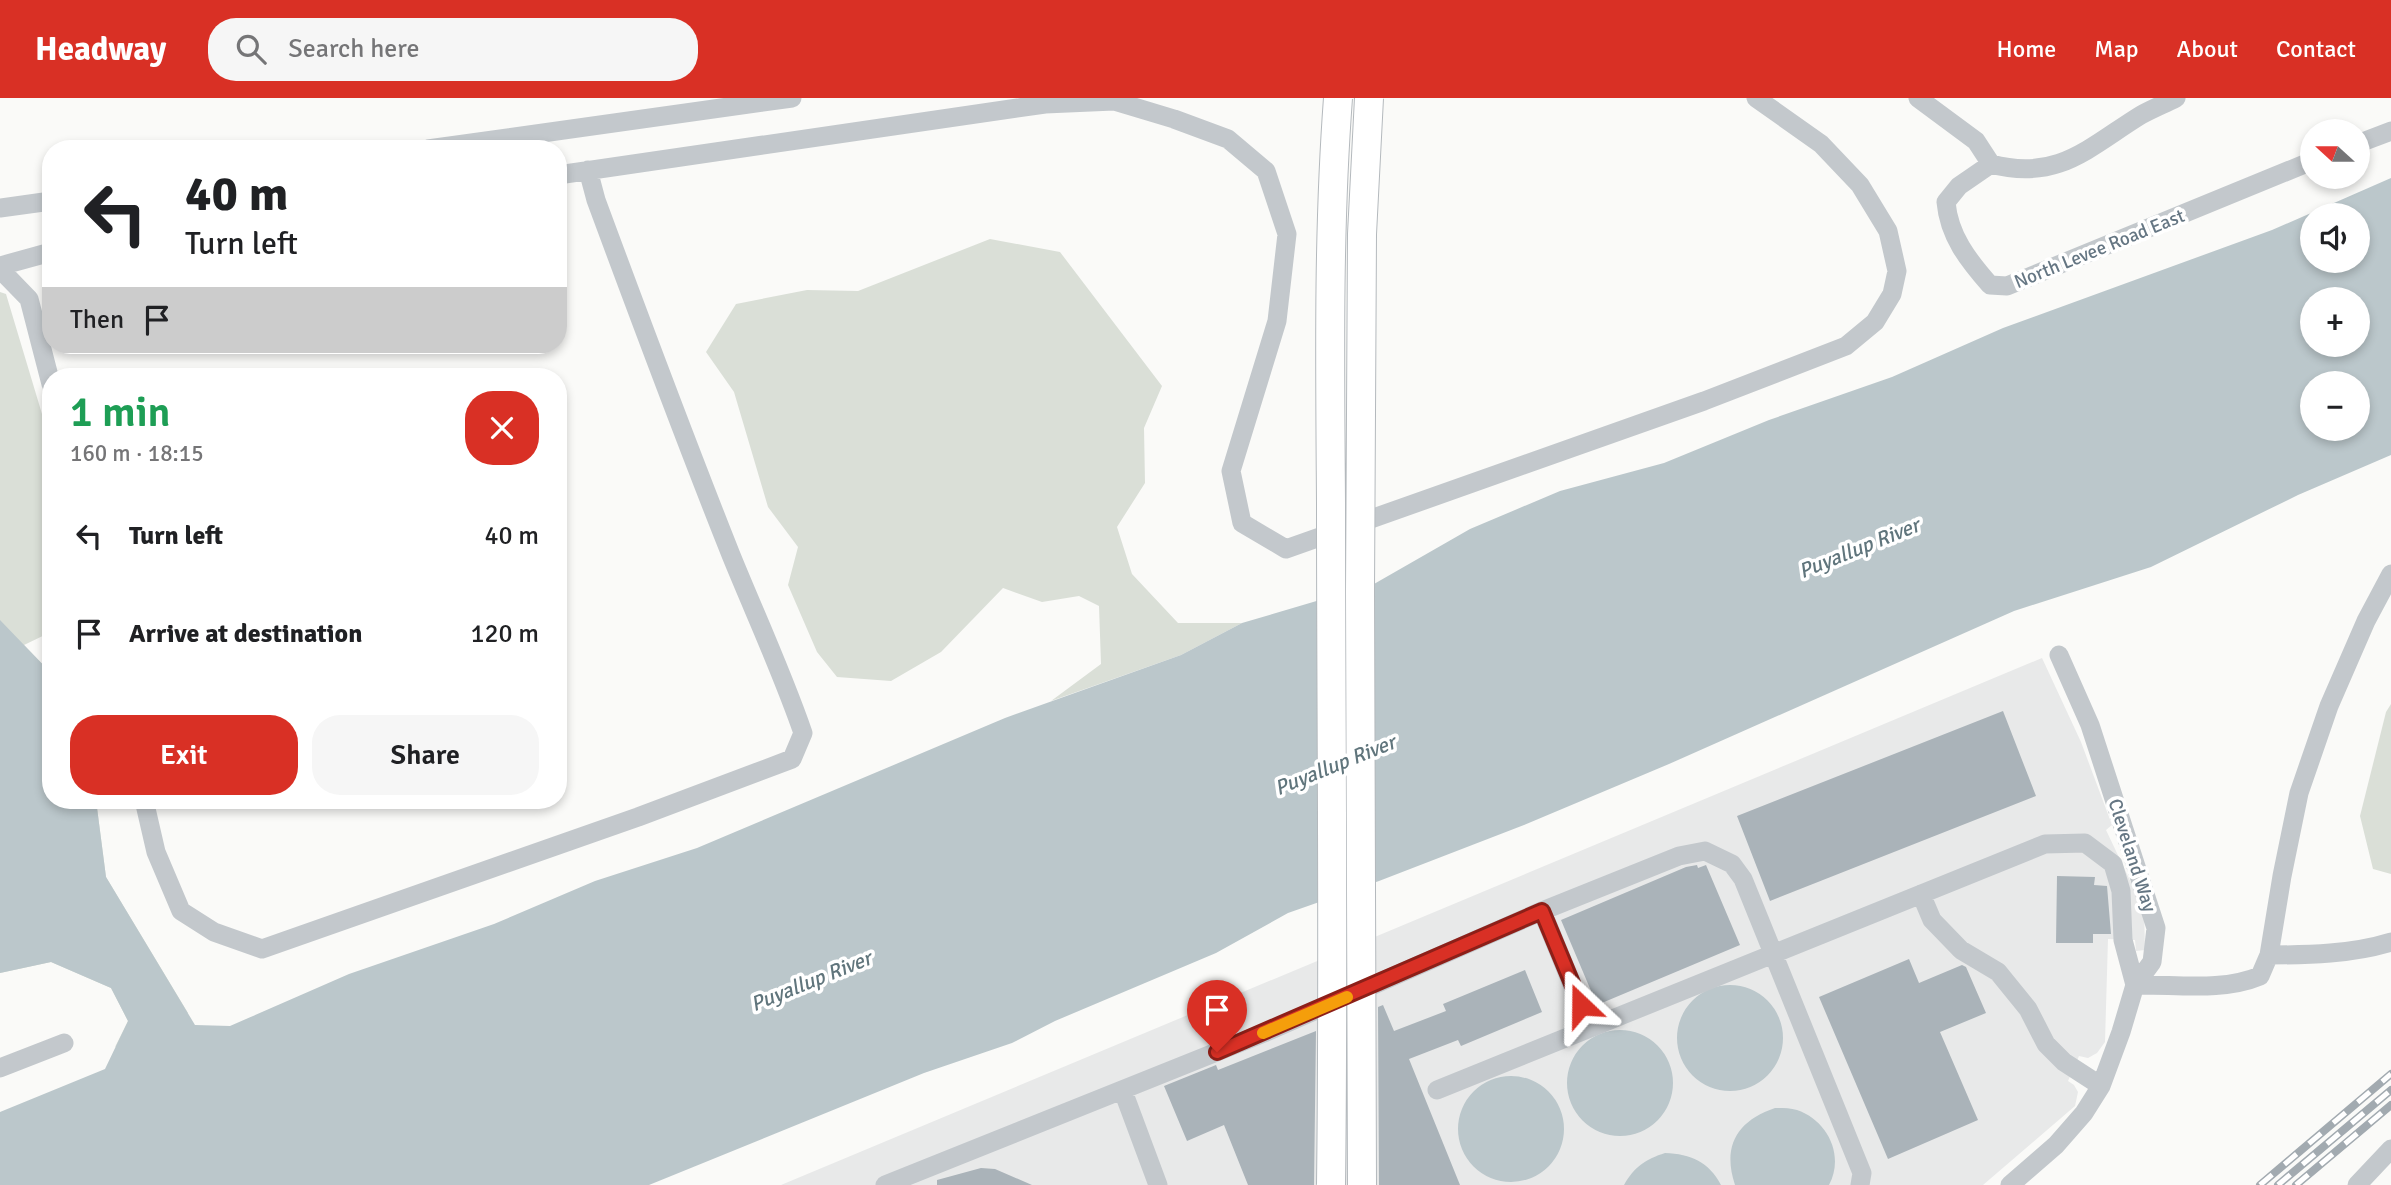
<!DOCTYPE html>
<meta charset="utf-8">
<style>
body{margin:0;font-family:Signika,sans-serif;background:#f6f6f6;color:#202124;height:100vh;display:flex;flex-direction:column;font-size:26px;white-space:nowrap}
*{box-sizing:border-box;margin:0}
p{font-size:23px;color:#757577}
.icon{flex:none;width:38px;height:38px;fill:none;stroke:currentColor;stroke-width:2;stroke-linecap:round;stroke-linejoin:round}
.map{position:relative;flex:1;overflow:hidden}
.panel{position:absolute;left:42px;top:270px;width:525px;height:441px;display:flex;flex-direction:column;background:#fff;border-radius:28px;box-shadow:0 4px 10px #0003}
.panel>*{flex:none}
.guide{position:absolute;left:42px;top:42px;width:525px;height:214px;border-radius:28px;box-shadow:0 4px 10px #0003;background:#fff;color:#202124;overflow:hidden}
.needle{width:46px;rotate:291deg}
.tools{position:absolute;left:2300px;top:21px;display:grid;gap:14px}
.tools a{display:grid;place-items:center;width:70px;height:70px;border-radius:50%;background:#fff;box-shadow:0 4px 10px #0003;font-size:35px}
.pin{position:absolute;display:grid;place-items:center;width:60px;height:60px;color:#fff;margin:-72px -30px;border-radius:50% 50% 50% 0;rotate:-45deg;box-shadow:0 0 7px #0007}
.pin .icon{rotate:45deg}
.me{position:absolute;width:77px;margin:-38px;rotate:337deg;stroke-linejoin:round;filter:drop-shadow(0 0 5px #0008)}
.turn{display:flex;align-items:center;gap:24px;height:147px;padding:0 28px;font-size:32px}
.turn .icon{width:91px;height:91px;stroke-width:2.5}
.turn b{display:block;font-size:49px;line-height:60px}
.then{display:flex;align-items:center;height:66px;padding:0 28px;background:#0003;gap:14px;font-size:26px}
.round{display:grid;place-items:center;flex:none;width:74px;height:74px;border-radius:28px;background:#f6f6f6}
.headline{display:flex;align-items:center;justify-content:space-between;height:119px;padding:0 28px}
h1{font-size:42px;font-weight:600;line-height:52px;color:#1e9e55}
.cta{display:flex;gap:14px;margin-top:auto;padding:14px 28px}
.cta a{flex:1;height:80px;border-radius:28px;background:#d93025;color:#fff;font-size:28px;font-weight:600;line-height:80px;text-align:center}
.cta a+a{background:#f6f6f6;color:#202124}
ul{padding:0;list-style:none}
li{display:flex;align-items:center;gap:21px;height:98px;padding:0 28px}
li div{flex:1}
li b{display:block;font-size:26px}
li em{font-style:normal}
header{display:flex;align-items:center;gap:42px;box-sizing:border-box;height:98px;padding:0 35px;background:#d93025;color:#fff}
header strong{font-size:33px}
nav{display:flex;gap:38px;margin-inline-start:auto;font-size:24px}
.search{width:490px;height:63px;background:#f6f6f6;display:flex;align-items:center;gap:18px;box-sizing:border-box;padding:0 24px;border-radius:28px;color:#757577;font-size:26px}
.map>svg:first-child{display:block}
</style>
<header>
<strong>Headway</strong>
<div class="search"><svg class="icon" aria-label="search" viewBox="0 0 24 24"><circle cx="10" cy="10" r="6"/><path d="M15 15l6 6"/></svg>Search here</div>
<nav><a>Home</a><a>Map</a><a>About</a><a>Contact</a></nav>
</header>
<div class="map">
<svg width="2391" height="1087" viewBox="0 0 2391 1087">
<rect width="100%" height="100%" fill="#fafaf8"/>
<path fill="#e8e9e9" d="M2042,560l39,84 31,83 -6,5 38,80 1,40 -9,1 -1,-11 -27,-1 -3,103 -8,11 -9,5 -9,-2 -11,25 6,4 4,7 -3,14 -92,79h-1202z"/>
<path fill="#dadfd7" d="M990,141l70,13 102,134 -18,42 1,55 -28,44 15,47 46,49h64l-61,32 -130,46 50,-37 -2,-58 -20,-10 -37,6 -39,-14 -62,64 -50,29 -54,-4 -20,-25 -29,-67 10,-38 -30,-40 -34,-115 -28,-40 30,-48 71,-14 51,1z
M0,194l6,2 45,150v188l-27,13 27,28v127h45l10,77 82,136 -73,34 13,-26 -17,-33 -60,-26 -51,11z
M2391,606v170l-18,-5 -13,-53 26,-104z"/>
<path fill="#bbc7cb" fill-rule="evenodd" d="M2391,80v277l-93,40 -147,72 -137,44 -345,153 -145,61 -145,56 -91,32 -72,40 -161,68 -43,22 -88,30 -275,112h-649v-73l105,-43 23,-48 -17,-33 -60,-26 -51,11v-353l51,53v127h45l10,77 89,148 35,1 119,-52 145,-50 101,-43 102,-33 308,-130 176,-63 61,-32 132,-39 96,-55 90,-38 104,-28 105,-43 123,-43 111,-49 269,-98zM2312,117h45v46h-45zM2312,201h45v46h-45zM2312,285h45v46h-45z
M1677 940a53 53 0 1 1 106 0a53 53 0 1 1-106 0Z
M1567 985a53 53 0 1 1 106 0a53 53 0 1 1-106 0Z
M1458 1031a53 53 0 1 1 106 0a53 53 0 1 1-106 0Z
M1775,1010c7,0 15,0 22,2 30,10 48,45 32,75h-94c-13,-39 2,-64 40,-77z
M1665,1055c26,1 44,9 56,32h-97c10,-18 22,-26 41,-32z"/>
<path fill="#aab3b9" d="M2003,613l33,85 -266,105 -33,-85z
M1697,767l1,3 8,-3 34,80 -143,60 -36,-85 125,-53z
M2057,778l38,1 -1,8 13,1 4,48h-18v9h-37z
M1909,861l10,24 43,-18 4,2 20,46 -46,19 38,88 -90,39 -69,-162z
M1525,872l17,42 -81,34 -3,-6 -49,19 51,126h-81l-1,-178 5,-2 11,26 52,-20 -3,-7z
M1316,933l-2,154h-66l-24,-60 -37,16 -23,-55 52,-21 2,5z
M981,1070l14,1 37,16h-95v-5z"/>
<g fill="none" stroke-linecap="round" stroke-linejoin="round">
<path stroke="#c3c8cc" stroke-width="19" d="M1918,0l58,43 15,23c67,18 98,-17 150,-49 11,-6 23,-11 35,-17
M2357,46l34,-13
M428,51l364,-51
M1991,66l-32,22 -13,16c3,34 22,58 44,83l17,1 305,-125
M558,77l487,-71 69,-3 60,18 54,20 38,32 21,63 -10,87 -46,150 11,52 44,26 418,-148 142,-55 29,-24 17,-28 5,-23 -9,-40 -28,-46 -39,-41 -65,-46
M0,110l51,-7
M0,168l51,-14
M0,171l29,30 22,85
M144,702l12,52 25,59 33,21 48,17 376,-132 154,-58 11,-26c-21,-61 -48,-119 -72,-178 -47,-118 -91,-236 -135,-355l-8,-30
M1921,796l11,26 29,30 37,22 30,37 18,35 18,18 37,24
M1542,813l48,117
M2269,857c40,0 83,-1 122,-13
M0,970l64,-25
M1437,992l608,-246 40,-1 28,21 8,27 2,49 12,45c40,-1 87,7 125,-9l9,-21 13,-79 17,-83 30,-87 37,-85 25,-47
M1123,993l35,94
M885,1087l379,-152 278,-122 137,-55 26,-5 27,13 11,15 119,294 -2,12
M2010,1087l46,-40 28,-32 17,-27 20,-54 14,-47 17,-23 4,-34 -66,-203 -31,-70
M2357,1087l34,-36"/>
<g stroke="#a2aab0" stroke-width="8">
<path id="rail" d="M2260,1087l131,-111
M2278,1087l113,-95
M2296,1087l95,-80"/>
</g>
<use href="#rail" stroke="#fff" stroke-width="5" stroke-dasharray="16" stroke-linecap="butt"/>
<g stroke="#b4b9bd" stroke-width="30" stroke-linecap="butt">
<path id="highway-bridge" d="M1331,1087c3,-228 0,-455 0,-683 -1,-135 -3,-270 7,-404
M1362,1087l-2,-594 2,-357 7,-136"/>
</g>
<use href="#highway-bridge" stroke="#fff" stroke-width="28"/>
</g>
<g fill="none" stroke-linecap="round" stroke-linejoin="round">
<g stroke="#8d1f18" stroke-width="18">
<path id="route" d="M1217,954l325,-141 39,94"/>
</g>
<use href="#route" stroke="#d93025" stroke-width="12"/>
<path stroke="#f59e0b" stroke-width="12" d="M1263,935l84,-36"/>
</g>
<g text-anchor="middle" stroke-width="7" stroke-linejoin="round" paint-order="stroke">
<g font-size="19" fill="#657683" stroke="#fff">
<text transform="translate(2099 150) rotate(-22)" y="7">North Levee Road East</text>
<text transform="translate(2133 757) rotate(72)" y="7">Cleveland Way</text>
</g>
<g font-size="21" font-style="italic" fill="#60757c" stroke="#fff">
<text transform="translate(1859 450) rotate(-22)" y="7">Puyallup River</text>
<text transform="translate(1335 667) rotate(-22)" y="7">Puyallup River</text>
<text transform="translate(811 883) rotate(-22)" y="7">Puyallup River</text>
</g>
</g>
</svg>
<div class="tools">
<a><svg class="needle" viewBox="-14 -14 28 28"><path d="M0-13l5 13h-10z" fill="#e53935"/><path d="M0 13l5-13h-10z" fill="#757577"/></svg></a>
<a><svg class="icon" aria-label="sound" viewBox="0 0 24 24"><path d="M4 9h4l5-4v14l-5-4H4zM17 9q2 3 0 6"/></svg></a>
<a>+</a>
<a>−</a>
</div>
<div class="pin" style="left:1217px;top:954px;background:#d93025"><svg class="icon" aria-label="arrive" viewBox="0 0 24 24"><path d="M6 21V4h12l-3 4 3 4H6"/></svg></div>
<svg class="me" style="left:1581px;top:907px" viewBox="-20 -20 40 40"><path d="M0-17L14 15 0 8-14 15z" fill="#d93025" stroke="#fff" stroke-width="4"/></svg>
<div class="guide">
<div class="turn"><svg class="icon" aria-label="left" viewBox="0 0 24 24"><path d="M17 20v-9H6M10 6l-5 5 5 5"/></svg><div><b>40 m</b>Turn left</div></div>
<div class="then">Then<svg class="icon" aria-label="arrive" viewBox="0 0 24 24"><path d="M6 21V4h12l-3 4 3 4H6"/></svg></div>
</div>
<section class="panel">
<div class="headline"><div><h1>1 min</h1><p>160 m · 18:15</p></div><a class="round" style="background:#d93025;color:#fff"><svg class="icon" aria-label="close" viewBox="0 0 24 24"><path d="M6 6l12 12M18 6L6 18"/></svg></a></div>
<ul>
<li><svg class="icon" aria-label="left" viewBox="0 0 24 24"><path d="M17 20v-9H6M10 6l-5 5 5 5"/></svg><div><b>Turn left</b></div><em>40 m</em></li>
<li><svg class="icon" aria-label="arrive" viewBox="0 0 24 24"><path d="M6 21V4h12l-3 4 3 4H6"/></svg><div><b>Arrive at destination</b></div><em>120 m</em></li>
</ul>
<div class="cta"><a>Exit</a><a>Share</a></div>
</section>
</div>
